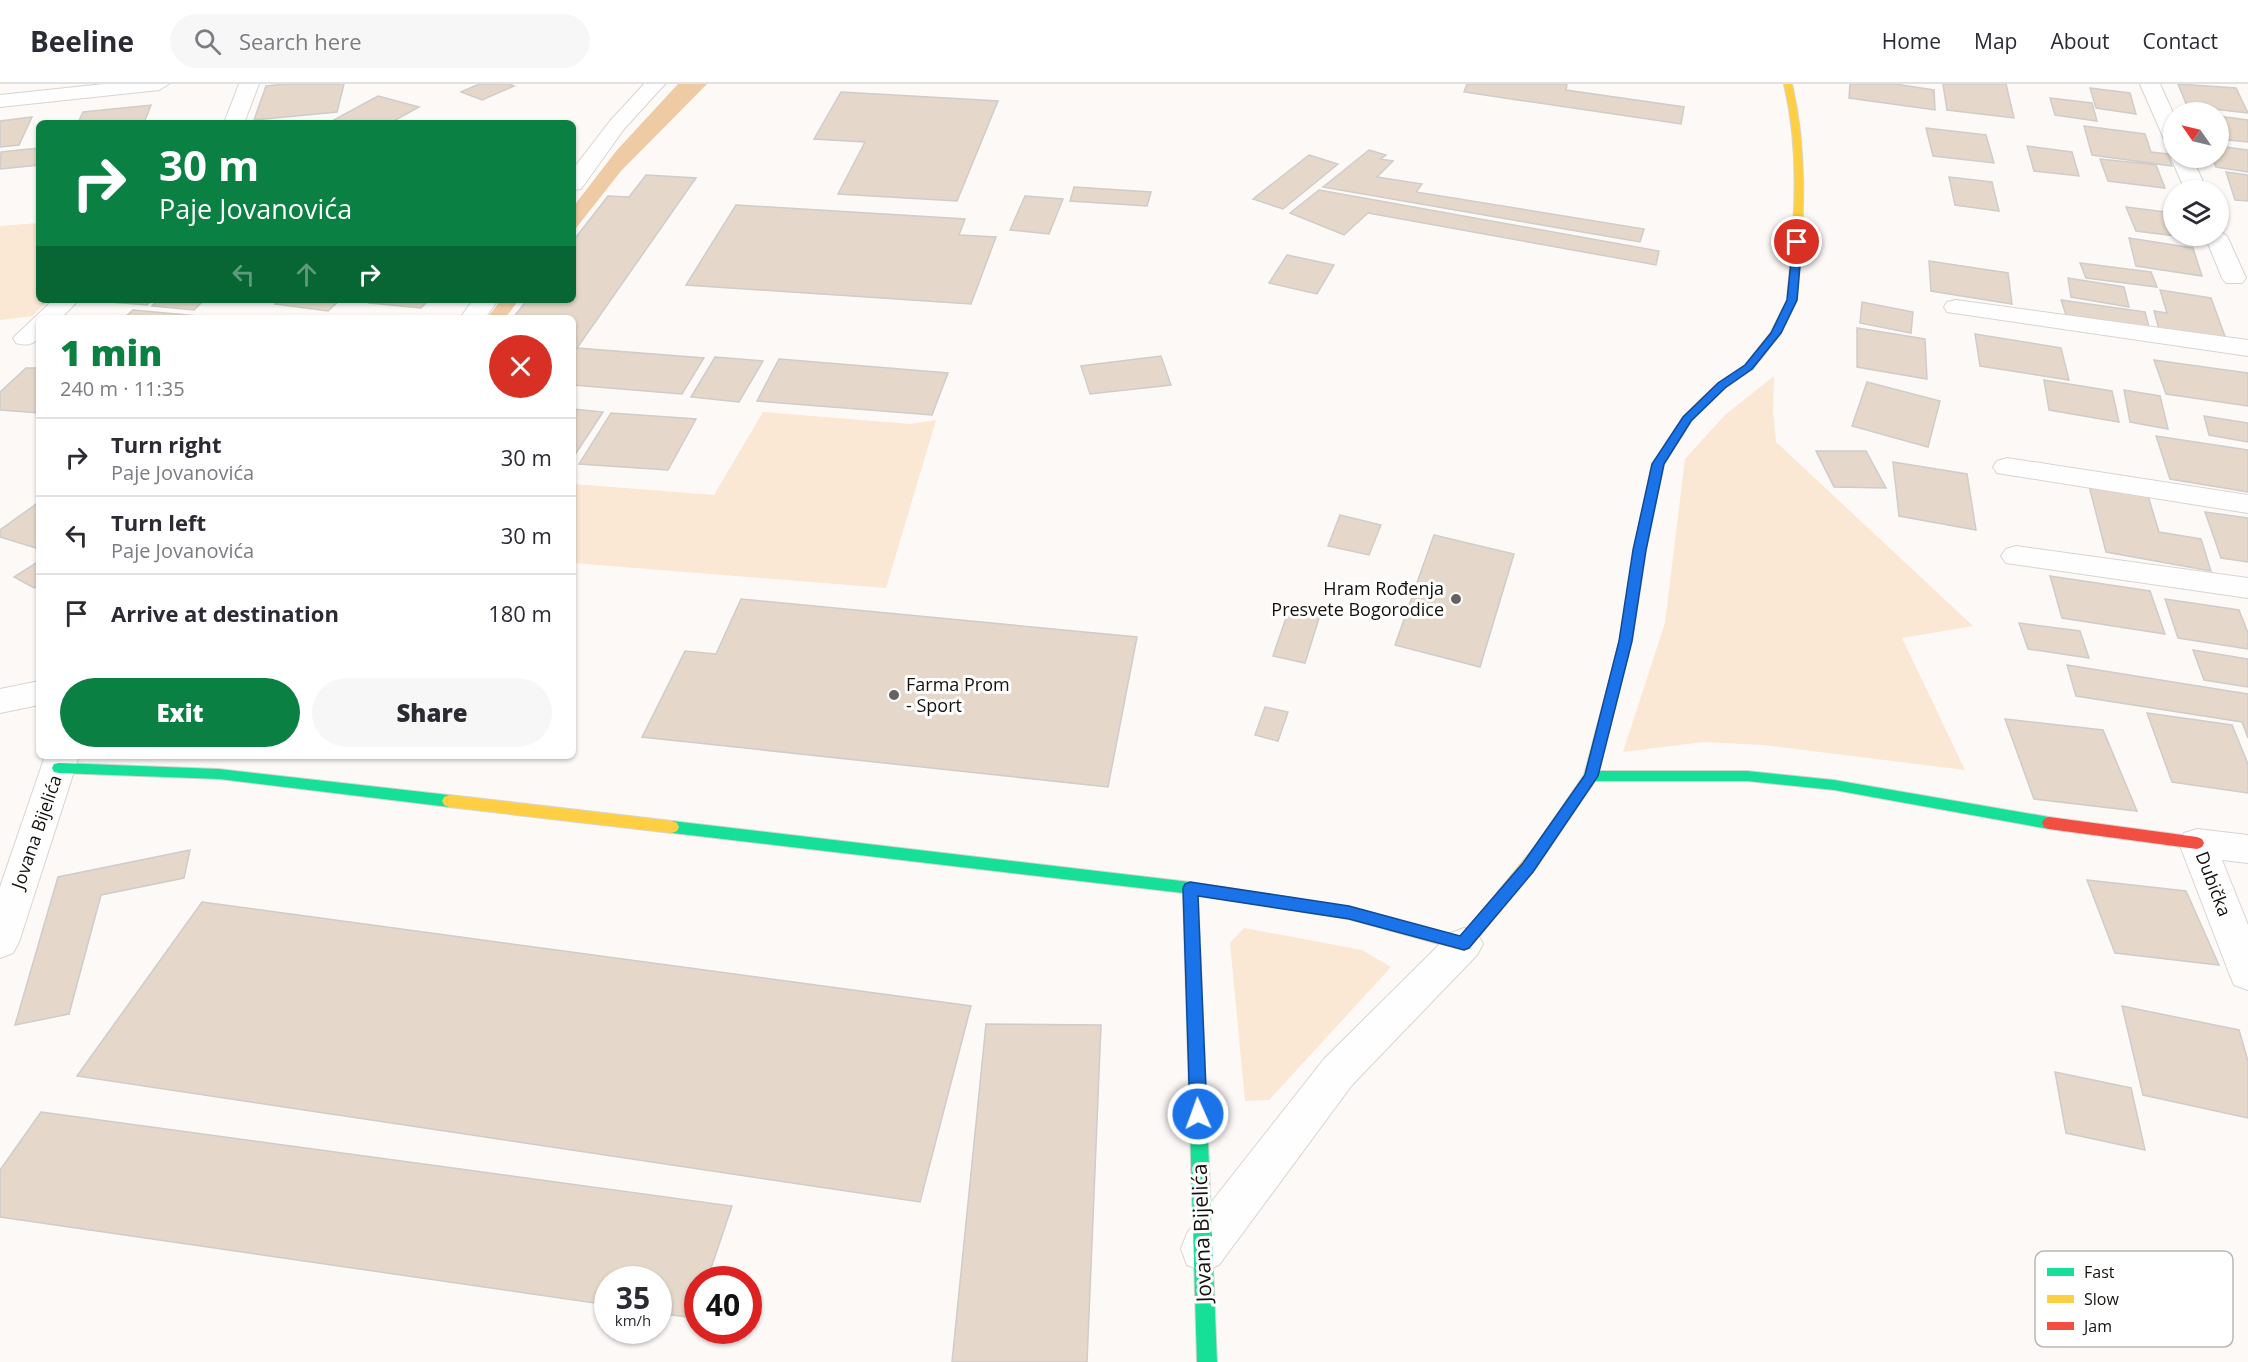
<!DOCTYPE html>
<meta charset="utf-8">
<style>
body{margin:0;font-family:"Open Sans",sans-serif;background:#f7f7f7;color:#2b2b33;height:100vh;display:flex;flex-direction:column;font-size:22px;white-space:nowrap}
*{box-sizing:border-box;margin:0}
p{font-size:20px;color:#7c7c81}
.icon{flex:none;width:33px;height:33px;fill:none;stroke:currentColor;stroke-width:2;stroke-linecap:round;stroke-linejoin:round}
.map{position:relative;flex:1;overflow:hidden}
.panel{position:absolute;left:36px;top:231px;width:540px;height:444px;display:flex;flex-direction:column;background:#fff;border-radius:9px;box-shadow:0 2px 4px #0004}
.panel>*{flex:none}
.top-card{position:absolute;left:36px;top:36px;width:540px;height:183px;border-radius:9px;box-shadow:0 2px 4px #0004;background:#0b8043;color:#fff;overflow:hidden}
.needle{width:39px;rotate:304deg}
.fabs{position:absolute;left:2163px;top:18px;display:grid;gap:12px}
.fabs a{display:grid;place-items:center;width:66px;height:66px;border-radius:50%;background:#fff;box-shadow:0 2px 4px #0004;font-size:30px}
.speed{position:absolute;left:594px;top:1182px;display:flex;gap:12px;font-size:30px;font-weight:700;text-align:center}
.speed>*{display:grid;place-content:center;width:78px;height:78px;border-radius:50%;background:#fff;box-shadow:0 2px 4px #0004;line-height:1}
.speed small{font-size:15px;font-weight:400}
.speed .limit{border:9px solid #d22;background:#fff;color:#111}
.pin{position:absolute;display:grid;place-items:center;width:51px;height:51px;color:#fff;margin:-26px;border:3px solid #fff;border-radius:50%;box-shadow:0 2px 6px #0007}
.me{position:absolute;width:66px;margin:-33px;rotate:358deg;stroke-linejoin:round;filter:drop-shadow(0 0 4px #0008)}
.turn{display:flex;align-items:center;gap:21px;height:126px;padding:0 24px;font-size:27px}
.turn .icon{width:78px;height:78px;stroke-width:2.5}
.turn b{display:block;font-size:42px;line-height:51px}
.lanes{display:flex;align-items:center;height:57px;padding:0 24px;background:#0003;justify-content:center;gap:30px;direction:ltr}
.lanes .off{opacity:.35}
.round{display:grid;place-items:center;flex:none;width:63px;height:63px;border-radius:32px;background:#f7f7f7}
.summary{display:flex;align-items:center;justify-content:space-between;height:102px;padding:0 24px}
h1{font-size:36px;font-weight:800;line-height:45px;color:#0b8043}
.action{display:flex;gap:12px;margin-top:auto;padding:12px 24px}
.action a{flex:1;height:69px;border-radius:36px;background:#0b8043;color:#fff;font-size:24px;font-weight:800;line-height:69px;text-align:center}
.action a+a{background:#f7f7f7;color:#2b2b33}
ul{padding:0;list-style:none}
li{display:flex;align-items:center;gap:18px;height:78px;padding:0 24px;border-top:2px solid #e1e1e2}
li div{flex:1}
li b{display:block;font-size:22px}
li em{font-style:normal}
header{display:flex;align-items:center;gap:36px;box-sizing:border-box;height:84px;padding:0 30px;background:#fff;border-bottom:2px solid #e1e1e2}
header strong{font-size:28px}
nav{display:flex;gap:33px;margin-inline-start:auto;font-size:21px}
.search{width:420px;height:54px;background:#f7f7f7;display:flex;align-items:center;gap:15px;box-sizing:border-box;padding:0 21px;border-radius:33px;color:#7c7c81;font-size:22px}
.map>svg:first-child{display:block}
</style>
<header>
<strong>Beeline</strong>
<div class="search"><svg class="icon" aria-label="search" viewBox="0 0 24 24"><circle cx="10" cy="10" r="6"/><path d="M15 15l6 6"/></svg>Search here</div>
<nav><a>Home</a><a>Map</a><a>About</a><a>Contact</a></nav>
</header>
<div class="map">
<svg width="2248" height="1278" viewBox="0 0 2248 1278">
<rect width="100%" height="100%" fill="#fcf9f7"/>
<path fill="#fae7d4" d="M39,139v77h10l-17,16 -32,4v-94z
M1774,292l-1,35 3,31 197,184 -71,12 63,132 -201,-25 -61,-3 -80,10 42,-129 20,-164 40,-44z
M763,328l147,12 26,-4 -50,168 -313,-25v-79l141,11z
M1244,844l118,22 29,17 -122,133 -24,1 -15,-158z"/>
<path fill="#eecba5" d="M678,0h29l-86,87 -48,61v-25l44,-57z
M501,216h18l-14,18h-18z"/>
<path fill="#e5d8ca" stroke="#cfccc9" stroke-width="1.5" d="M286,0h58l-7,28 -83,8 12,-34z
M479,0h30l5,2 -32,14 -21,-8z
M1467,0h100l-1,6 118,17 -3,17 -217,-32z
M1850,0h45l39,6 1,20 -86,-12z
M1943,0h63l8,34 -67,-8z
M2178,0l58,4 12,25 -61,-7z
M2090,4l40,5 6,21 -40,-6z
M841,8l157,9 -41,100 -119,-7 27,-52 -51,-3z
M378,12l41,11 -29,16 -60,-1z
M2050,14l42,5 5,18 -42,-6z
M151,21l-7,18h-66l5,-11z
M2218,32l30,4v22l-30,-3z
M32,33l-13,28 -19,2v-26z
M2084,42l61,8 6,18 17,2 4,12 -80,-11z
M1926,44l60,7 8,28 -61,-7z
M2027,62l45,6 7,24 -45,-5z
M2218,62l30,4v22l-32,-5 -4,-9h6z
M39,64v17l-39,4 1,-17z
M1369,66l17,5 -5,4 12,2 -16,16 45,7 -6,8 228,37 -4,13 -317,-55z
M1309,71l29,9 -55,45 -30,-10z
M2100,75l56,6 9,23 -57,-7z
M2226,88l22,3v26l-13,-1z
M646,91l50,3 -119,170 127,10 -22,36 -109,-9v-67h-60l14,-18h46v-59l35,-45 21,1z
M1949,93l43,5 7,29 -44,-6z
M1074,103l77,5 -4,14 -77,-5z
M1319,106l340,61 -3,14 -288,-52 -24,22 -54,-22z
M1025,112l38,3 -14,35 -39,-4z
M736,121l229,14 -6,16 37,2 -25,67 -285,-19z
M2126,123l47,6 1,23 10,1 -48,-6z
M2129,154l64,10 9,28 -66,-10z
M1287,171l47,10 -17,29 -48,-11z
M1929,177l79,12 4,31 -81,-13z
M2080,179l71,9 6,15 -71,-9z
M2068,194l56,9 5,20 -58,-10z
M2160,206l51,8 15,41 -67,-10 -5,-18 13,2z
M86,216h66l-5,5z
M158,216h46l-10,10 -42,-4z
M280,216h60l-12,11 -53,-7z
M372,216h57l-8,8 -52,-5z
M2061,216l84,12 4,15 -83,-12z
M1862,218l51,10 -2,21 -51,-10z
M133,226l65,6 -74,2z
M1857,244l68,11 2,40 -70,-12z
M1975,250l86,14 8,32 -89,-14z
M1161,272l10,29 -81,9 -9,-28z
M715,273l48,4 -24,41 -48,-5z
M779,275l169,14 -16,42 -175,-14z
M2154,276l94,13v33l-82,-12z
M26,284h13v45l-39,-3v-18z
M2044,296l68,11 7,31 -70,-12z
M1867,298l73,19 -12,46 -76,-21z
M2124,306l36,6 8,33 -38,-7z
M573,325l30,3 -30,46z
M611,329l85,6 -28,51 -89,-6z
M2204,332l44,7v19l-39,-7z
M2156,352l92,14v42l-78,-13z
M1816,367h50l20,37 -52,-1z
M1893,378l74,12 9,56 -77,-14z
M2089,402l59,10 11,36 42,7 10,32 -105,-19z
M39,418v47l-39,-12v-7z
M2205,428l43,6v44l-27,-4z
M1340,431l41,10 -12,30 -41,-9z
M1434,451l80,19 -34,113 -85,-22z
M39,477v24l-5,3 -20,-11z
M2050,492l100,15 15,43 -103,-16z
M741,515l396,38 -29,150 -466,-50 43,-86 31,3z
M2165,515l74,11 9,23v16l-70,-11z
M1289,525l31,6 -15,48 -32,-7z
M2019,539l61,8 9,27 -61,-9z
M2193,566l55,9v28l-44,-7z
M2067,581l181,29v44l-6,-16 -166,-26z
M1265,623l23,5 -10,29 -23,-6z
M2147,629l85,12 16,39v29l-76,-11z
M2005,635l98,11 34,81 -103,-12z
M190,766l-6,28 -83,17 -32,119 -54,11 43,-148z
M2087,796l99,11 33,74 -104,-12z
M202,818l769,104 -51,196 -843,-126z
M2122,922l117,24 9,31v57l-105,-23z
M986,940l115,1 -14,337h-135z
M2055,988l76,16 14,62 -79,-17z
M41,1028l691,94 -25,74h-9v27l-4,11 -36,-5v-33h-50v25l-608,-88v-47z"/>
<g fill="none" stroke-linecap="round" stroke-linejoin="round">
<g stroke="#d8d5d1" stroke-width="2">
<path id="street" d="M104,0h65l-10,6 -159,17v-12z
M239,0h20l-15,39h-20z
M644,0h21l-41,45 -43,60 -8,1v-21l37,-48z
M2140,0h20l14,31v30l-7,-2 -3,-4z
M2174,71v3h18l15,32h-22l-14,-32z
M2218,146l9,6 19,42 -4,5h-16l-4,-5 -17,-42h13z
M53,216h26l-18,18h-22v20c-7,7 -13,8 -23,5l-3,-5z
M473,216h25l-13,18h-25z
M1956,216l292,40v16l-301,-44 -3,-5 3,-5z
M2007,374l241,37v18l-251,-40 -4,-6 4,-6z
M2016,462l232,32v20l-242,-35 -5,-7 5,-7z
M39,597v24l-39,8v-24z
M45,672h34l-60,186 -6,11 -13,5v-71z
M2197,745l51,6v28l-26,-3 26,65v65l-14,-5 -5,-12 -50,-130 5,-10z
M1464,844l13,5 6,11 -6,11 -125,130 -133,180 -16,6 -16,-6 -6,-16 6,-16 137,-174 127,-126z"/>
</g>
<g stroke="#d8d5d1" stroke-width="2">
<path id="fast" d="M1689,330l5,3 -30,47 -18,86 -14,91 -33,130h148l87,9 215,37 5,2 2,4 -2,4 -5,2 -215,-39 -87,-9h-152l-49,72 -5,2 -5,-2 -2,-4 2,-4 48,-70 36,-134 14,-91 18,-86 33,-49z
M59,679l160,6 230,26 5,2 2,4 -2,4 -5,2 -230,-28 -160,-6 -5,-1 -2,-4 2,-4z
M672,737l518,61 159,25 49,13 3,5 -3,5 -5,1 -44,-12 -151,-24 19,467h-20l-14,-469 -511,-60 -5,-2 -2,-4 2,-4z"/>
</g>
<g stroke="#d8d5d1" stroke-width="2">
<path id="slow" d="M1784,0h8c16,68 12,135 6,204l-5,3 -5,-3c7,-69 12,-136 -4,-204z
M449,711l223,26 5,2 2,4 -2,4 -5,2 -223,-26 -5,-2 -2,-4 2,-4z
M1541,759l5,2 2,4 -2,4 -77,96 -5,2 -76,-21 -3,-5 3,-5 5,-1 68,18 75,-92z"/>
</g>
<g stroke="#d8d5d1" stroke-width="2">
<path id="jam" d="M1793,201l5,3 -1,12 -16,33 -28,36 -27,18 -33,32h-8v-4l33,-32 27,-18 26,-33 16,-32 1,-12z
M2049,733l148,20 5,2 2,4 -2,4 -5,2 -148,-20 -5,-2 -2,-4 2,-4z"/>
</g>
<use href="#street" fill="#fffefe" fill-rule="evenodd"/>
<use href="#fast" fill="#16e098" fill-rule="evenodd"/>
<use href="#slow" fill="#ffcf43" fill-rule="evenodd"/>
<use href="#jam" fill="#f24e42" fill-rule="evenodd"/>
</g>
<path fill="#1a73e8" stroke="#114b97" stroke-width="1.5" d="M1797,156l5,2 -5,58 -16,33 -29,36 -27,19 -34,33 -27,43 -18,86 -14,91 -34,135 -65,96 -64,76 -5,2 -115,-31 -151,-23 9,218 -3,6 -6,2 -6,-2 -2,-6 -7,-226 2,-4 5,-2 159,24 111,30 63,-73 62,-88 34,-134 14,-91 19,-86 31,-47 35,-34 27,-18 26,-32 16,-33 6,-58z"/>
<g fill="#66625f" stroke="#fff" stroke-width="2">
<circle cx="1456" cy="515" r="6"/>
<circle cx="894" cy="611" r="6"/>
</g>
<g text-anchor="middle" stroke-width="6" stroke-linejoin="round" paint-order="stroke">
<g font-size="18" fill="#15110d" stroke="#fff" text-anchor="end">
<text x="1444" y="511">Hram Rođenja<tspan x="1444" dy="21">Presvete Bogorodice</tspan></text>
<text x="906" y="607" text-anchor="start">Farma Prom<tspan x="906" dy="21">- Sport</tspan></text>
</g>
<g font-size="18" fill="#15110d" stroke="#fff">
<text transform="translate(37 748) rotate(-71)" y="6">Jovana Bijelića</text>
<text transform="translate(2213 800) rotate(69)" y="6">Dubička</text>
</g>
<g font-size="21" fill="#15110d" stroke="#fff">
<text transform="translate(1202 1149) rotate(-92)" y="7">Jovana Bijelića</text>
</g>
</g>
<rect x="2035" y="1167" width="198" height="96" rx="9" fill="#fff" stroke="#b9b8b6" stroke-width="1.5"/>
<rect x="2047" y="1184" width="27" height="8" fill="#16e098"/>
<rect x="2047" y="1211" width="27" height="8" fill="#ffcf43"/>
<rect x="2047" y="1238" width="27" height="8" fill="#f24e42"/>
<g font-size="16" fill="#15110d">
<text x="2084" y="1194">Fast</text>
<text x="2084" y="1221">Slow</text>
<text x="2084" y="1248">Jam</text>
</g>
</svg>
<div class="fabs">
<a><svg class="needle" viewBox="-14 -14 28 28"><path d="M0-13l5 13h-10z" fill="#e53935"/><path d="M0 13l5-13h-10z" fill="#7c7c81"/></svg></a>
<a><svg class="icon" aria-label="layers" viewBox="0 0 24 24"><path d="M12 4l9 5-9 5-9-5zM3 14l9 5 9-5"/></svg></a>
</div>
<div class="speed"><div>35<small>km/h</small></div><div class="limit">40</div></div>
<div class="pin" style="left:1797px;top:158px;background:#d93025"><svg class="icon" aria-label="arrive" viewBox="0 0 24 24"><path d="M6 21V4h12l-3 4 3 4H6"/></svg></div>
<svg class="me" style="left:1198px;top:1030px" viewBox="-20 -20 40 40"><circle r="17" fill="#1a73e8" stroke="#fff" stroke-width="3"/><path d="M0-11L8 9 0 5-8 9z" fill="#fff"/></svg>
<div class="top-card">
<div class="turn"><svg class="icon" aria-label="right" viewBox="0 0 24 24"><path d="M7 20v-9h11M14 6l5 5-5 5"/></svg><div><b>30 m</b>Paje Jovanovića</div></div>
<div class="lanes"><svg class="icon off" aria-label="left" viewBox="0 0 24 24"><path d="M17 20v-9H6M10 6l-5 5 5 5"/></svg><svg class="icon off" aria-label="ahead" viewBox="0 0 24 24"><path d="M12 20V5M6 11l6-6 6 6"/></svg><svg class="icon" aria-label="right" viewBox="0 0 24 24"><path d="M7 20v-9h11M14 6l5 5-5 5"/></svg></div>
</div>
<section class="panel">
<div class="summary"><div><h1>1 min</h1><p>240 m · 11:35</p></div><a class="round" style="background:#d93025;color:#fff"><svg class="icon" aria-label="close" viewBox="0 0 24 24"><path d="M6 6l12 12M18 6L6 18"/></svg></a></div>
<ul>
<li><svg class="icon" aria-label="right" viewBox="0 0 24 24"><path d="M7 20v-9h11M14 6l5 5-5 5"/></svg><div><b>Turn right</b><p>Paje Jovanovića</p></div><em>30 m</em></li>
<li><svg class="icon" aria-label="left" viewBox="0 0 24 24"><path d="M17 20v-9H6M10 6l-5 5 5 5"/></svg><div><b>Turn left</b><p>Paje Jovanovića</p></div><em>30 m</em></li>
<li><svg class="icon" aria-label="arrive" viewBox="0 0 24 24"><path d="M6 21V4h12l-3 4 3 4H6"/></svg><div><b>Arrive at destination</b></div><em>180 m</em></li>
</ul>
<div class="action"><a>Exit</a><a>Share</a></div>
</section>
</div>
